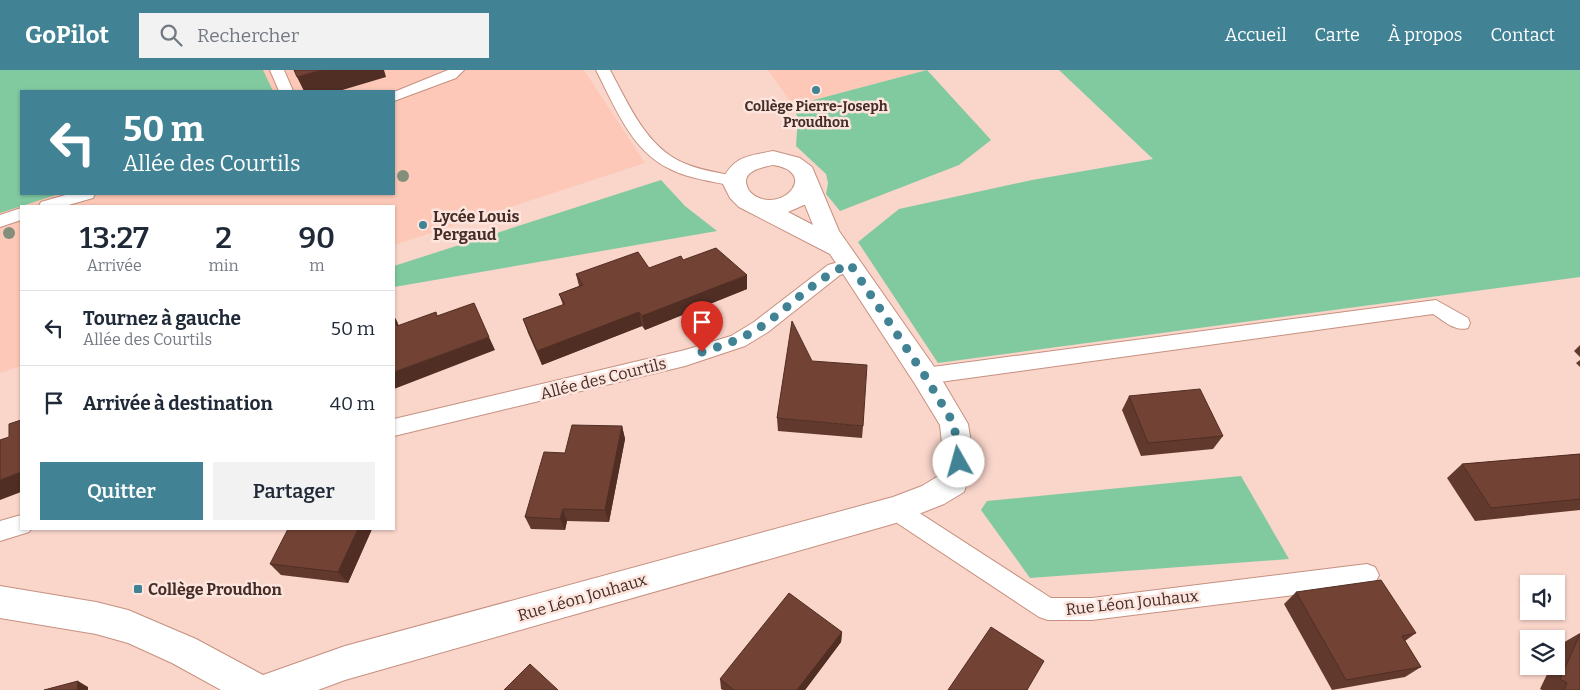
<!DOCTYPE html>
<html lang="fr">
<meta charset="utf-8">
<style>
body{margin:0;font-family:Bitter,serif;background:#f2f2f3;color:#1f2937;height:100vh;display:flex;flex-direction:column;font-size:19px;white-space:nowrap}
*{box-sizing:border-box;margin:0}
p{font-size:16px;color:#747a83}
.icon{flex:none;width:28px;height:28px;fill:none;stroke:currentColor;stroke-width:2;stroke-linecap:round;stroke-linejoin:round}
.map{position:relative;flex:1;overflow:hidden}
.sheet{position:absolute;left:20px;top:135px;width:375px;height:325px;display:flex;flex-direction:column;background:#fff;border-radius:0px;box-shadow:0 1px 4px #0004}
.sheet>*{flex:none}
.banner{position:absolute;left:20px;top:20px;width:375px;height:105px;border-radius:0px;box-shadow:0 1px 4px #0004;background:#418394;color:#fff;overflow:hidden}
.buttons{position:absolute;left:1520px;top:505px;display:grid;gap:10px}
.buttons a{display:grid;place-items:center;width:45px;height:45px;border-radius:0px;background:#fff;box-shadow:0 1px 4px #0004;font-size:25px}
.pin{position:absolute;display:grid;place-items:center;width:42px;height:42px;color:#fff;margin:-51px -21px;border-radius:50% 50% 50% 0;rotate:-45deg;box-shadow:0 0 5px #0007}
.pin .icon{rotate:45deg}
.me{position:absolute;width:55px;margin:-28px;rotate:353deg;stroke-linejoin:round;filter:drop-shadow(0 0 4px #0008)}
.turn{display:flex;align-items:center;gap:18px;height:105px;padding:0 20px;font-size:22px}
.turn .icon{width:65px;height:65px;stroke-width:2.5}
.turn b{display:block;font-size:35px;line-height:42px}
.eta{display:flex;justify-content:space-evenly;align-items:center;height:85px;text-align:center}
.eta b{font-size:30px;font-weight:600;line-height:35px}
.button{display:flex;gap:10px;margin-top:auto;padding:10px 20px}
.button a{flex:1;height:58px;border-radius:0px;background:#418394;color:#fff;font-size:20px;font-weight:600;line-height:58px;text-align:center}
.button a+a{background:#f2f2f3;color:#1f2937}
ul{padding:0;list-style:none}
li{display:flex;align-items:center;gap:15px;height:75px;padding:0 20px;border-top:1px solid #e0e1e3}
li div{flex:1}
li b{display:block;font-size:19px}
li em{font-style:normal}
header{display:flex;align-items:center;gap:30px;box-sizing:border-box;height:70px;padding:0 25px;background:#418394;color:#fff}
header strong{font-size:24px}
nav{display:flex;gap:28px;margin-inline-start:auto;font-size:18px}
.search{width:350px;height:45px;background:#f2f2f3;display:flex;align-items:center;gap:12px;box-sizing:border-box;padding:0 18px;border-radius:0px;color:#747a83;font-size:19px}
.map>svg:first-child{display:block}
</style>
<header>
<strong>GoPilot</strong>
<div class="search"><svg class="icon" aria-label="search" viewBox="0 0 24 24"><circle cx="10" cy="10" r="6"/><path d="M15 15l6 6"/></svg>Rechercher</div>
<nav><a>Accueil</a><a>Carte</a><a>À propos</a><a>Contact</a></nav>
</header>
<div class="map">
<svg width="1580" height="620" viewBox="0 0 1580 620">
<rect width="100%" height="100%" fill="#f9d5ca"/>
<path fill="#fdc8b7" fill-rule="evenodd" d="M0,0h584l61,93 -251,82v-39h-373v160l-21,7zM21,21h373v103h-373z
M768,0h159l-134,35z"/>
<path fill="#81caa0" d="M0,0h263l10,21h-252v103h38l-59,19z
M927,0l64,70 -32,25 -119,46 -14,-17 2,-11 -2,-9 -30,-28 2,-29 -7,-11z
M1059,0h521v207l-642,86 -80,-121 41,-33 133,-29 121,-21z
M661,110l24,26 32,25 -323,56v-21z
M1241,406l48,83 -259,19 -49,-68 6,-9z"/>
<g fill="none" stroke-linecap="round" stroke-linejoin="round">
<g stroke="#c6907f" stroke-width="2">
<path id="lane" d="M270,0h14l9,21h-14z
M448,0h16l-8,8 -62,23v-9z
M596,0h14c19,35 37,79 76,94 17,7 36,9 53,13l2,4 -2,4 -6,1c-21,-5 -43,-7 -63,-17 -38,-17 -56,-64 -74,-99z
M69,124h26l-2,4 -28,8h-26l2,-4z
M21,138v12l-21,7v-12z
M850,189l6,2 3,4 -3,4 -16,6 -72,57 -23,14 -60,20 -291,70v-17l291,-69 46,-14 23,-14 74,-57z
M1436,230l32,18 2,5 -2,5c-13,4 -24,-7 -35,-14l-508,70 -7,-2 -3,-6 3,-6 7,-2z
M896,430l8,3 147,95h41l275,-34 8,3 4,8 -4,8 -8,3 -275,34h-44l-9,-3 -151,-100 -3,-7 3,-7z
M21,445v14h10l-2,3 -29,9v-20z"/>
</g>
<g stroke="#c6907f" stroke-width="2">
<path id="street" d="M773,81l27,7 12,9 27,64 96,137 33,56 6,38 -10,30 -20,12 -48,19 -551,157 -27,10h-97l-49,-27 -44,-20 -32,-9 -96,-16v-32l96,16 32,8 68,29 67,36 82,-29 548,-149 29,-11 18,-11 4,-13 -4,-37 -25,-41 -85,-130 -91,-47 -9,-9 -8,-16c10,-26 27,-26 51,-31zM773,95c45,7 12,46 -16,32 -4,-2 -9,-6 -10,-11 -6,-15 16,-19 26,-21zM804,135h1l8,20 -25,-13z"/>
</g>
<use href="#lane" fill="#fff" fill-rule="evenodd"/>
<use href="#street" fill="#fff" fill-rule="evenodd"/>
</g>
<g fill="#848f7b">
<circle cx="403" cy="106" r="6"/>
<circle cx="9" cy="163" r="6"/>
</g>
<path fill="#62392d" d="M683,190l64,29 -102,41 -3,-4 -100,39 -14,-32 -5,-14 40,-14 -4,-11 20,-8 -3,-12 73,-6z
M1580,275v12l-6,-6z
M1580,290v7l-4,-4z
M1129,326l94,40 -10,13 -72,7 -19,-46z
M777,348l86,8 -1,12 -84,-7z
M622,356l3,13 -16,83 -42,-1 -2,9 -34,-1 -6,-12 40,-64z
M1580,384v56l-105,11 -28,-43 15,-14z
M372,459l-24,54 -67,-8 -11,-11z
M1296,522l120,41 -11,8 16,26 -16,10 -73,13 -48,-86z
M842,562l-1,10 -36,48h-82l-2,-1 -1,-10z
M1580,563v57h-38l-2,-1 11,-23h5v-13l5,-9z"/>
<path fill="#502e24" d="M321,0h63l2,7 -47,14h-35l-7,-14z
M747,205v14l-102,41 -3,-14z
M639,242l3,14 -100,39 -5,-14z
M394,246l3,5 7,19 -7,-14 -3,-8z
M489,267l6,13 -101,39v-17z
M622,356l3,13 -16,83 -4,-12z
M21,402v20l-21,8v-20z
M563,439l4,12 -2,9 -5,-11z
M358,459h14l-24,54 -10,-11z
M842,562l-1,10 -36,48h-8z
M78,611l10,6v3h-11z"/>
<path fill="#724234" stroke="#502e24" d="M294,0h27l-24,7z
M716,178l31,27 -105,41 -3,-4 -102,39 -14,-32 42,-15 -6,-10 24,-9 -7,-11 62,-22 11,16 32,-12 2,4z
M474,233l15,34 -95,35v-54l3,8 39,-14 1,4z
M792,251l20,40 55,4 -4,61 -86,-8z
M1200,319l23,47 -75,7 -19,-47z
M21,350v52l-21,8v-40l9,-3v-13z
M572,355l50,1 -17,84 -42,-1 -3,10 -35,-2 19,-65 21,1z
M1580,384v45l-89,9 -29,-44z
M288,459h70l-20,43 -68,-8z
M1381,510l35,53 -14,3 19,31 -75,13 -50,-88z
M789,523l53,39 -45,58h-63l-14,-11z
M991,557l53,34 -17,29h-79z
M1580,564v56h-16l3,-7 -7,-4z
M530,594l28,26h-54z
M78,611l-1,9h-33z"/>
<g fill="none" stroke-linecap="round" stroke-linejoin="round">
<path stroke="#418394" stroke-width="9" stroke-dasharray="0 16.2" d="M702,282c22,-7 41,-13 60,-26 29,-20 55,-49 88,-62l75,112 29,48 5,38"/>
</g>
<g fill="#418394" stroke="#fde5de" stroke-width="2">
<circle cx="816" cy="20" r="5"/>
<circle cx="423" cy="155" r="5"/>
<rect x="133" y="514" width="10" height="10" rx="2.5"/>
</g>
<g text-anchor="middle" stroke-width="5" stroke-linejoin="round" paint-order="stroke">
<g font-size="14" font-weight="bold" fill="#432d26" stroke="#fde5de">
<text x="816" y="41">Collège Pierre-Joseph<tspan x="816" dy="16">Proudhon</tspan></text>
</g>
<g font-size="16" font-weight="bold" fill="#432d26" stroke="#fde5de" text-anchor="start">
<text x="433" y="152">Lycée Louis<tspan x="433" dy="18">Pergaud</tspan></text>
<text x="148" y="525">Collège Proudhon</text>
</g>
<g font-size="16" fill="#432d26" stroke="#fde5de">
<text transform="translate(603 308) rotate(-14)" y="6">Allée des Courtils</text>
<text transform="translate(582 527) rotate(-16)" y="6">Rue Léon Jouhaux</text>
<text transform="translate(1132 532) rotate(-6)" y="6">Rue Léon Jouhaux</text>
</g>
</g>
</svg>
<div class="buttons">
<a><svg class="icon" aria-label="sound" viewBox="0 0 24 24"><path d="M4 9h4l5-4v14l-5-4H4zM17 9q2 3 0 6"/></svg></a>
<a><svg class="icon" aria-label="layers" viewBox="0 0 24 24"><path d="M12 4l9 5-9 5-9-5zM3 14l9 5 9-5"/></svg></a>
</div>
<div class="pin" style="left:702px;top:282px;background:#d93025"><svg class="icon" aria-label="arrive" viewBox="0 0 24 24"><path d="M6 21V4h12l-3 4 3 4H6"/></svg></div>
<svg class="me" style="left:959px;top:392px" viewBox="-20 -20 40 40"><circle r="19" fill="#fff"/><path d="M0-13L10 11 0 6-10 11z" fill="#418394"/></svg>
<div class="banner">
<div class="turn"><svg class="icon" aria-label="left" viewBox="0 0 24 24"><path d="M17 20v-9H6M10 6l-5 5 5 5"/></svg><div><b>50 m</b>Allée des Courtils</div></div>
</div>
<section class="sheet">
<div class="eta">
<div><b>13:27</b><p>Arrivée</p></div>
<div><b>2</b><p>min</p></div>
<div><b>90</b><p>m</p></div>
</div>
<ul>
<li><svg class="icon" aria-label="left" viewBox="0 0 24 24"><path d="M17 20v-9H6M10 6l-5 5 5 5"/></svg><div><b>Tournez à gauche</b><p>Allée des Courtils</p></div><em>50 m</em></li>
<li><svg class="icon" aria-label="arrive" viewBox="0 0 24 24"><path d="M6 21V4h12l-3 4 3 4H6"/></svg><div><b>Arrivée à destination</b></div><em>40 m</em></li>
</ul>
<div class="button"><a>Quitter</a><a>Partager</a></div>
</section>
</div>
